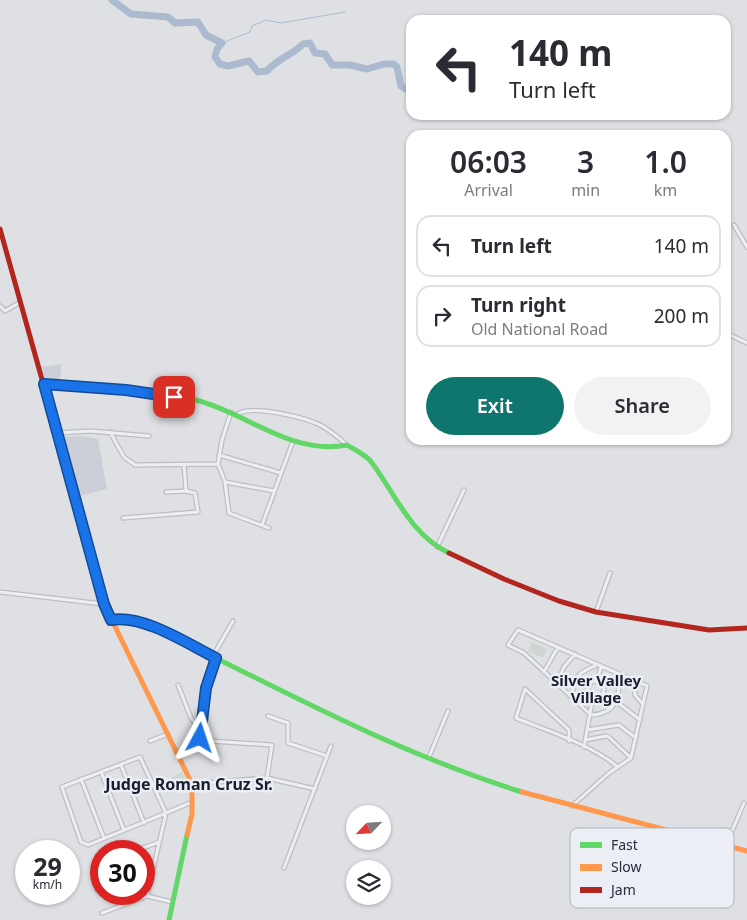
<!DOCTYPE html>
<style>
body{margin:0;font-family:"Noto Sans",sans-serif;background:#f2f2f3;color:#2b2b33;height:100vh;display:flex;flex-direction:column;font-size:19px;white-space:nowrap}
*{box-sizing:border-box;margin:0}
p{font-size:16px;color:#7c7c81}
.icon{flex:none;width:28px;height:28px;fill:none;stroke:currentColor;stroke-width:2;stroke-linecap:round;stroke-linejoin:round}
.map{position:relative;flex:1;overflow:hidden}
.panel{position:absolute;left:406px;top:130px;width:325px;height:315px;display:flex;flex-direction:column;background:#fff;border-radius:15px;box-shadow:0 1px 4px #0004}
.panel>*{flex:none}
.guide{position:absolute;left:406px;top:15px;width:325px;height:105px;border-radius:15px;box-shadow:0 1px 4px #0004;background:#fff;color:#2b2b33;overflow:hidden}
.needle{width:32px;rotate:245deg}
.buttons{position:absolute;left:346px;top:805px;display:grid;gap:10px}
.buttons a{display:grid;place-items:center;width:45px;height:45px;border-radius:50%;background:#fff;box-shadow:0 1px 4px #0004;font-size:25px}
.speed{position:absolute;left:15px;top:840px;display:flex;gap:10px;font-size:25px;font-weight:700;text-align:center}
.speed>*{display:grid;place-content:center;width:65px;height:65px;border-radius:50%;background:#fff;box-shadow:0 1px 4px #0004;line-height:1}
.speed small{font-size:12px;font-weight:400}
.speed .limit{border:8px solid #d22;background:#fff;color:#111}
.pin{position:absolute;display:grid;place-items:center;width:42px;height:42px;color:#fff;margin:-21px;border-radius:10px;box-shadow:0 2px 8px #0006}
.me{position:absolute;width:55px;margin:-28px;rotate:5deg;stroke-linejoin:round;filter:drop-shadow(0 0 4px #0008)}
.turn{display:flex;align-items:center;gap:18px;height:105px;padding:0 20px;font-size:22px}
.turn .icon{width:65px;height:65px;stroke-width:2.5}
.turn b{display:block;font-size:35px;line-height:42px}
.eta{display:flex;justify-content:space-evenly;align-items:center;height:85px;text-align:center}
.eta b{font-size:30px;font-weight:600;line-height:35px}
.primary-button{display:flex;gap:10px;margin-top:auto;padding:10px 20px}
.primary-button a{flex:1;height:58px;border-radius:30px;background:#0f766e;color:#fff;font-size:20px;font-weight:600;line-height:58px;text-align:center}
.primary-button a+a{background:#f2f2f3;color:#2b2b33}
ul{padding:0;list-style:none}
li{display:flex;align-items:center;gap:15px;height:62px;margin:0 10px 8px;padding:0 10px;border:2px solid #e1e1e2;border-radius:15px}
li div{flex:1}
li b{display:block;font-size:19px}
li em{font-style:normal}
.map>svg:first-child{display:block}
</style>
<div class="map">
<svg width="747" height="920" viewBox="0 0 747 920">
<rect width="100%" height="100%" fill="#dee0e4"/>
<path fill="#cccfd7" d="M62,364l-3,20 -13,-1 -4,-16z
M82,436l16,3 9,50 -28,7 -17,-59z"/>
<path fill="#ced7cf" d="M532,642l15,7 -4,9 -15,-7z
M182,772l6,14 -10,6 -7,-14z"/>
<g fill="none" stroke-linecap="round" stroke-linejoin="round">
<path stroke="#acbad0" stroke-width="1" d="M222,43l28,-11 2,-6 14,-6 15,3 64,-11"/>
<path stroke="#acbad0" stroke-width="7" d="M112,0l19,14 37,3 7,6 23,-1 8,13 16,8 -5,6 -2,8 5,7 8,2 21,-5 9,11 9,-1c11,-13 24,-15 36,-27l7,-1 5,10 10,1 7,11h18l17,4 17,-5h10l3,3 4,19 10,6"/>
<g stroke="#bdbec2" stroke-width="5.5">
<path id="street" d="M734,225l13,22
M0,306l5,5 14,-8
M726,333l21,10
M238,414c14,-10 69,4 84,12 9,5 17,12 25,19
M110,432l14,25 11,8 83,-1 4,-24 9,-28
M58,433l32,-2 59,5
M219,455l62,18
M218,464l7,18 4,31 40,15
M225,482l49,9
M166,492l20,-1
M123,518l75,-6 -3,-19 -9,-2 -2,-27
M262,525l31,-84
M437,547l27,-57
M0,592l103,12
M596,612l14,-39
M213,656l20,-35
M216,658l-10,30 -6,50 10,3 62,4 -5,33
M544,672l14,-25
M588 689a8 8 0 1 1 16 0a8 8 0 1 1-16 0Z
M597,681l4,-14
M635,681v14l7,8
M557,683l7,-16 11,-13
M178,685l13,33 4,5 6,2
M574,699c-5,-19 5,-27 21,-33
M617,702l23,18
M268,716l20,7v20l39,13
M587,730l32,-5 17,13
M585,740l21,-4 3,1 22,21
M150,741l18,-7
M569,741v-11l-44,-41 -9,29c34,14 74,26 102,49
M584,747l9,-50
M429,757l19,-46
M121,765l23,58
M101,772l23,58
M81,779l23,59
M192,784l75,-6 48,11
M572,806l37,-33 22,-15 16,-72 -129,-56 -10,15 16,8 67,62c24,-1 32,-18 25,-41
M726,845l18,-42
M135,851l24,-9
M96,867l5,-2
M284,868l47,-122
M144,871l9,-4
M97,890l4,-2
M172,902l-25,-6 19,-83 -26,-56 -78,30 19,55 7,3c34,-14 69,-28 104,-43
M102,913l45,-17"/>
</g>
<use href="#street" stroke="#edeef1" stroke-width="3"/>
<path stroke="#63d668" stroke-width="5" d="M44,384c50,5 103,4 152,16 51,13 96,56 151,45 8,5 20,10 25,18 24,32 38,71 77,90
M111,620l20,-1 33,13c117,58 233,121 358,160
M169,920l18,-85"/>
<path stroke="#ff974d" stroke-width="5" d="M67,469l37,135 88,180v30l-5,21
M522,792l225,59"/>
<path stroke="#b3261e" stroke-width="5" d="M0,229l67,240
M449,553l55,26 55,22 37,11 113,18 38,-2"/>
</g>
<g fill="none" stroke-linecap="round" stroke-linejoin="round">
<g stroke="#114b97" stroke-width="12">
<path id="route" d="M174,397l-48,-7 -82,-6 60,220 7,16c32,-6 77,24 105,38l-10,30 -6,50"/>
</g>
<use href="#route" stroke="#1a73e8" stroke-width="9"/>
</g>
<g text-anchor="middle" stroke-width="5" stroke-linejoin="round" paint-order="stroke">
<g font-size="15" font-weight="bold" fill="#181e2d" stroke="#ebeef4">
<text x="596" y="686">Silver Valley<tspan x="596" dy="17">Village</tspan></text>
</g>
<g font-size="16" font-weight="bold" fill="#181e2d" stroke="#ebeef4">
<text x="189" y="790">Judge Roman Cruz Sr.</text>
</g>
</g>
<rect x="570" y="828" width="164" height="80" rx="8" fill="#ebeef4" stroke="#b0b4bd" stroke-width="1"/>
<rect x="580" y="842" width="22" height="6" fill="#63d668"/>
<rect x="580" y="864" width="22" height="7" fill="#ff974d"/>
<rect x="580" y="887" width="22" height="6" fill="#b3261e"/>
<g font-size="14" fill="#262c3c">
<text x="611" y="850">Fast</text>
<text x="611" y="872">Slow</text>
<text x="611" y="895">Jam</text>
</g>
</svg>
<div class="buttons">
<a><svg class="needle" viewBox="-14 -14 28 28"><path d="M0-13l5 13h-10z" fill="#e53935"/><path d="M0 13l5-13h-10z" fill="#7c7c81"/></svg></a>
<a><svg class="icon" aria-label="layers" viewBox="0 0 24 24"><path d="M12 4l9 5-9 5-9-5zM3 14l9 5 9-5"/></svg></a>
</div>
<div class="speed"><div>29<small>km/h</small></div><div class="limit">30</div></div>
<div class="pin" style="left:174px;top:397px;background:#d93025"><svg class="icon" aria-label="arrive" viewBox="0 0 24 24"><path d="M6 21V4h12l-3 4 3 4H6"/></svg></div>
<svg class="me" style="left:200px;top:738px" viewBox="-20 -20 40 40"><path d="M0-17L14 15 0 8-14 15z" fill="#1a73e8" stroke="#fff" stroke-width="4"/></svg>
<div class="guide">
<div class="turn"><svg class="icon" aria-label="left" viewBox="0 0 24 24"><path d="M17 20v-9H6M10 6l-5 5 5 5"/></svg><div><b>140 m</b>Turn left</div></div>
</div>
<section class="panel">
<div class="eta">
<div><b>06:03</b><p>Arrival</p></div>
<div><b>3</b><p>min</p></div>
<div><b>1.0</b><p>km</p></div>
</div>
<ul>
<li><svg class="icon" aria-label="left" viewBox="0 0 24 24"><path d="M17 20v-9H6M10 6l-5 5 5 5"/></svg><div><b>Turn left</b></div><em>140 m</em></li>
<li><svg class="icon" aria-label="right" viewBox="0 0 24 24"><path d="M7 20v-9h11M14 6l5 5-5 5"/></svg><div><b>Turn right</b><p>Old National Road</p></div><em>200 m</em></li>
</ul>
<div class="primary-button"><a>Exit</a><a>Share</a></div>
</section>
</div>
